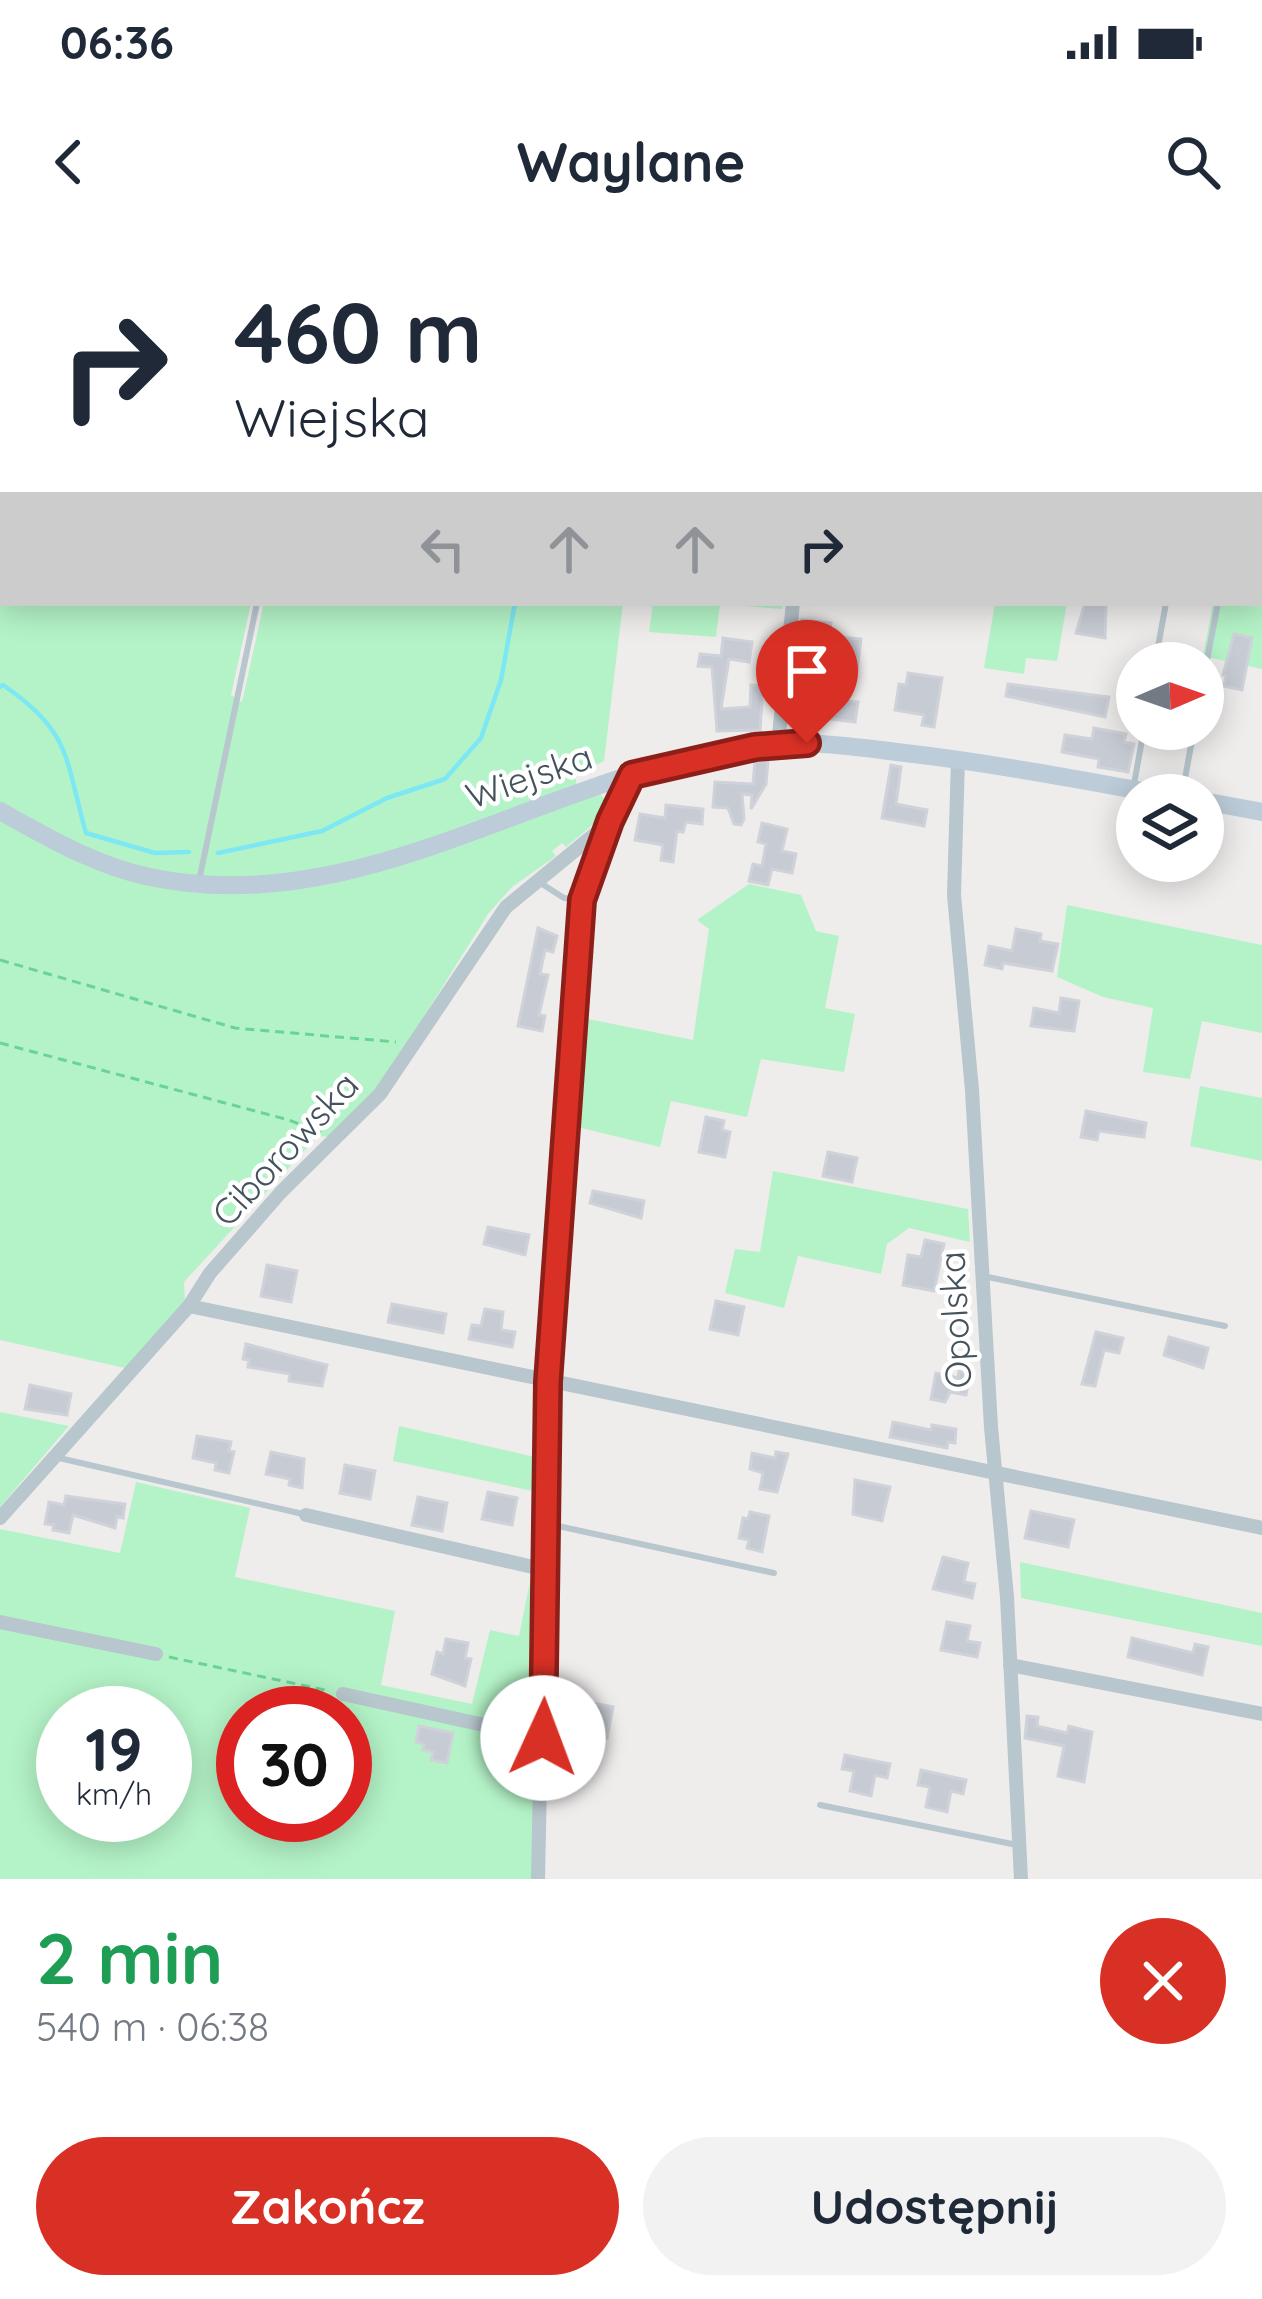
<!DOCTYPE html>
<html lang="pl">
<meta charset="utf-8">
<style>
body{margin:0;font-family:Quicksand,sans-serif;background:#f2f2f3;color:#1f2937;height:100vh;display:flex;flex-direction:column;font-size:45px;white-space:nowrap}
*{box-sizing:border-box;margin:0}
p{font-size:39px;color:#747a83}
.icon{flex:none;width:66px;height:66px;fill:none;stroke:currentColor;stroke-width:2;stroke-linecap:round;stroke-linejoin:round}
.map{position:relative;height:1639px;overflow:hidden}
.sheet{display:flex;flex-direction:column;background:#fff;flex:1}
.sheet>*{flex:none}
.banner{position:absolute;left:0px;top:0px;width:1263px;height:366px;box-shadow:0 6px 30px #0003;background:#fff;color:#1f2937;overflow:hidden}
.needle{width:78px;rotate:88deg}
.tools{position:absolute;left:1116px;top:402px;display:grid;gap:24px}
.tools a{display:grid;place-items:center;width:108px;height:108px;border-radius:50%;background:#fff;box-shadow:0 6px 30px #0003;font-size:60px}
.speed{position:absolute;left:36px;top:1446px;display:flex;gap:24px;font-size:60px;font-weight:700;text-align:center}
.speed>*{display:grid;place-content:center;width:156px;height:156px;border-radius:50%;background:#fff;box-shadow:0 6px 30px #0003;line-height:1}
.speed small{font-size:30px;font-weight:400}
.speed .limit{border:18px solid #d22;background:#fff;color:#111}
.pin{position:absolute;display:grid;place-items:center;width:102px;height:102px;color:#fff;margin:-123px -51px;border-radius:50% 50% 50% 0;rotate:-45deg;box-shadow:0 0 12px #0007}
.pin .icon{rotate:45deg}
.me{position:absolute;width:132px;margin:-66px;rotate:2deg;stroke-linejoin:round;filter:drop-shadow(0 0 9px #0008)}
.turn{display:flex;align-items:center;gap:42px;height:252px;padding:0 36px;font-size:54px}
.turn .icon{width:156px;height:156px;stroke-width:2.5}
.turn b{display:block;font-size:84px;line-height:102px}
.lanes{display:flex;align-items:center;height:114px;padding:0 36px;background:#0003;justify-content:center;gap:60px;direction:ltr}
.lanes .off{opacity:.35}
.round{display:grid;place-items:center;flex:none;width:126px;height:126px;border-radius:63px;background:#f2f2f3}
.head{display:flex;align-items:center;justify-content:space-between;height:204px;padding:0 36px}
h1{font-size:72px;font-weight:700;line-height:90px;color:#1e9e55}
.primary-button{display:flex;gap:24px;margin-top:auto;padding:24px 36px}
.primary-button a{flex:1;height:138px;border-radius:72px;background:#d93025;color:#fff;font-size:48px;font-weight:700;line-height:138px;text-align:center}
.primary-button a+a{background:#f2f2f3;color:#1f2937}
.status{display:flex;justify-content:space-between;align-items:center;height:84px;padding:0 60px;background:#fff;direction:ltr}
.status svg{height:33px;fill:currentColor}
header{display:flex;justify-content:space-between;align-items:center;height:156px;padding:0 36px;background:#fff;font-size:54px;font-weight:700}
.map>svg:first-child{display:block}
</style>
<div class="status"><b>06:36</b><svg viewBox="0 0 49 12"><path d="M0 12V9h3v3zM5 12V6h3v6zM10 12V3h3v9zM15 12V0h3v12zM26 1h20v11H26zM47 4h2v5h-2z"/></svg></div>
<header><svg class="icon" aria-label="back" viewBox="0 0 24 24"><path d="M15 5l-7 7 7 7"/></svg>Waylane<svg class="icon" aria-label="search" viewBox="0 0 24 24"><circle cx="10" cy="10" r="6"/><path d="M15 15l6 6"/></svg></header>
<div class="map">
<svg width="1262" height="1639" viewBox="0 0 1262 1639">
<rect width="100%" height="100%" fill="#efecec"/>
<path fill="#b4f3c7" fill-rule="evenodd" d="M0,0h326l-323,3v360h248l-20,92 11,7 22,-99h359l-19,158 -29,14 4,23 22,-3 7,7 -1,11 -41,34 -4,-4 -10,8 4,5 -44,31 -24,27 -90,144 -20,28 -47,51 -13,-1 -134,146 1,19 -60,67 -125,-28z
M341,0h490l-491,3z
M840,0h422v429l-59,-13 10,-53h47v-360h-420z
M653,363h130l-1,6 -62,-5 -4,33 -67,-5z
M995,363h72l-10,58 -31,-3 -2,16 -40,-6z
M749,644l52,11 15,36 23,5 -14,72 30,6 -11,58 -83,-13 -14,58 -76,-16 -11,46 -83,-20 6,-109 110,22 16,-111 -12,-9z
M1067,665l195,40v88l-60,-12 -12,58 -47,-7 10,-64 -50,-11 -46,-20z
M1200,846l62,12v63l-72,-15z
M773,931l195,38 2,33 -61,-14 -22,16 -6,30 -83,-18 -14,52 -59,-15 10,-44 25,3z
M0,1172l69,14 -69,81z
M399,1186l136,31 -2,34 -140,-30z
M136,1242l114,26 -15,69 160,34 -14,74 91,19 18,-74 29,6 13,-64 4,1 4,8 -7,298h-533v-350l120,24zM63,1473h102v102h-102zM243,1473h102v102h-102z
M1020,1322l242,51v33l-241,-48z"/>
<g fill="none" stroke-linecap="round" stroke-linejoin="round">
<path stroke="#7de7f4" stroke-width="4.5" d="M1260,120l2,1
M0,447l3,-2c69,47 62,74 83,148l69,20 34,-1
M218,613l104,-22 65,-33 58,-19 36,-41 20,-58 14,-77"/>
</g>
<path fill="#c7cbd3" stroke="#cfd3d9" stroke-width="3" d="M1085,363h21l-1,35 -29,-5z
M802,380l29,3 -2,13 32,3 -5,39 -15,-2 -3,24 20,2 -3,20 -40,-5 3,-20 8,1 3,-26 -32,-4z
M1234,394l18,4 -10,52 -18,-4 2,-10 -3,-1z
M723,398l29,4 -3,20 -20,-3 -8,50 29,-2 1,-22 12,1 -3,44 -43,1 -5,-64 -14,-1 2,-12 21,2z
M908,433l34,5 -8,49 -12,-2 2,-10 -29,-5 4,-26 7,1z
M1008,444l101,13 -4,20 -99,-21z
M1094,488l32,6 -2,8 10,2 -6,28 -30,-5 1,-8 -37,-7 3,-17 27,4z
M755,521h13l-2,23 -15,25 1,-14 -10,-1 2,25 -3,6 -7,-1 -6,-16 -15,-1 2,-25 38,2z
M891,525l10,2 -5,37 31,6 -3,16 -42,-8z
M666,565l37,4 -1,15 -16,-2 -3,10 -6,-1 -4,31 -12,-2 2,-15 -28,-5 5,-26 25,4z
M762,583l25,6 -5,22 14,3 -4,19 -20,-4 -4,16 -19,-4 4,-17 9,2 4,-22 -8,-2z
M538,688l19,8 -4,16 -8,-2 -5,24 8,1 -9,40 6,1 -3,15 -24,-5z
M1016,689l25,5 -1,7 18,3 -6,27 -49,-8 -1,6 -17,-4 4,-19 23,5z
M1061,758l18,3 -5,30 -43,-5 3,-18 25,5z
M1086,871l60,12 -2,14 -45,-6 -2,9 -16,-3z
M706,877l18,4 -2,9 8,2 -5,25 -26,-5z
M828,912l29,6 -5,24 -29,-6z
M593,951l51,10 -3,17 -51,-15z
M488,987l41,8 -4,20 -41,-11z
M925,1000l19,4 -10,47 -31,-6 5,-30 13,2z
M267,1025l30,6 -6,31 -30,-6z
M716,1061l28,6 -6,28 -28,-6z
M392,1064l54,10 -3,19 -55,-11z
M485,1069l18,3 -2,18 14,2 -3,15 -43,-8 3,-14 9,1z
M1096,1092l27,6 -4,15 -15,-3 -9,36 -13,-2z
M1169,1097l39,11 -5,20 -39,-13z
M246,1104l81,21 -5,21 -33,-5 1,-7 -42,-7 1,-7 -6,-1z
M959,1131l11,2 -4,22 -16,-3 -5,10 -14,-3 5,-26 22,5z
M30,1145l41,9 -4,21 -42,-6z
M893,1182l38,8 1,-5 24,4 -1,14 -7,-1 -1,6 -57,-11z
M197,1196l34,6 -2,9 5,1 -5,21 -14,-3 1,-7 -23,-5z
M271,1212l33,7 -2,29 -13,-3 1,-6 -24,-5z
M776,1212l12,2 -11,38 -17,-3 3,-16 -13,-4 2,-16 23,5z
M345,1225l30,6 -5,28 -30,-6z
M855,1240l35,7 -8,34 -29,-7z
M488,1252l29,6 -5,27 -30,-6z
M66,1256l59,8 -2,14 -6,-2 -2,12 -42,-13 -4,18 -16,-3 1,-5 -9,-1 4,-22 15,3z
M418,1257l29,6 -5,28 -30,-6z
M1031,1271l43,9 -6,27 -43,-9z
M750,1272l19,4 -7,36 -15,-4 2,-8 -10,-2 4,-20 5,1z
M943,1317l25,6 -4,19 11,2 -3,14 -39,-9z
M947,1382l23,4 -3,15 13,2 -3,14 -36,-7z
M1132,1398l61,15 2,-9 13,3 -6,28 -74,-18z
M446,1399l22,4 -3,15 6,1 -6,27 -33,-12 5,-22 6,2z
M593,1463l20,4 -6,31 -28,-2 3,-14 7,1z
M1027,1476l11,1 -1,9 30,7 2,-7 23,6 -8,50 -26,-6 6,-30 -39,-8z
M419,1486l34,7 -6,30 -16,-3 2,-8 -10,-2 1,-6 -8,-2z
M845,1515l45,9 -3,14 -12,-3 -4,21 -21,-5 4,-20 -12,-2z
M921,1530l45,10 -3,14 -12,-3 -4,21 -21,-5 4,-20 -12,-2z"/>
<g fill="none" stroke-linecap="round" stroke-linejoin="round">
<path stroke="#69d495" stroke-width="3" stroke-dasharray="9 6" stroke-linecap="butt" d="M32,3v-3
M174,3v-3
M0,11l3,1
M0,243l3,1
M0,720l235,68 161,14
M0,803l289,77 32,13
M169,1417l161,34"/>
<path stroke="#b8c6cd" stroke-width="6" d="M331,3v-3
M1155,423l11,-60
M1203,441l15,-78
M1134,544l10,-55
M1182,555l12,-66
M200,636l57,-273
M539,642l25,16 16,2
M983,1036l242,50
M59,1218l244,56
M549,1284l225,49
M820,1565l197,40"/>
<path stroke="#b8c6cd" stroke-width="14" d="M837,3v-3
M778,504l15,-141
M958,519l-4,136 18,195 19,337 16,170 14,282
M189,1066l1073,222
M306,1275l240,55
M0,1278l189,-212 21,-33 71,-81 99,-98 126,-187 100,-82
M0,1382l156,32
M1010,1425l252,49
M343,1454l200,44
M538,1639l10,-497 34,-482 28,-79 22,-46"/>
<path stroke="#bcccd8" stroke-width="18" d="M1203,561l59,11
M0,571c47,26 96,55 150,66 221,47 414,-117 627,-133 43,-3 86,4 128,9 87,10 174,27 261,42"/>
</g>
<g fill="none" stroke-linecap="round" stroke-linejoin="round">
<g stroke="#8d1f18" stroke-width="30">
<path id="route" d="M543,1498l5,-356 34,-482 28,-79 22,-46 123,-28 52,-4"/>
</g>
<use href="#route" stroke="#d93025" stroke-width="21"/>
</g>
<g text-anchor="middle" stroke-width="9" stroke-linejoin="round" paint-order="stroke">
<g font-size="36" fill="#43525b" stroke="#fff">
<text transform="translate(529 536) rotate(-19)" y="13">Wiejska</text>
<text transform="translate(285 909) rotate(-47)" y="13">Ciborowska</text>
<text transform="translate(955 1080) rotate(-93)" y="13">Opolska</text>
</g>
</g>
</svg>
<div class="tools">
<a><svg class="needle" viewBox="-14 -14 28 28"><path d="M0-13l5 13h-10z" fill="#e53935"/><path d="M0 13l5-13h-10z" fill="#747a83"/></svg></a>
<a><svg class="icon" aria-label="layers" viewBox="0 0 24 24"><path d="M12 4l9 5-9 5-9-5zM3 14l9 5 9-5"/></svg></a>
</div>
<div class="speed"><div>19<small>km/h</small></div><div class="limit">30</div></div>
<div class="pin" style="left:807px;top:503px;background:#d93025"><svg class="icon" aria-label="arrive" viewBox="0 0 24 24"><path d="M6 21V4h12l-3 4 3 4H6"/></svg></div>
<svg class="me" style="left:543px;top:1498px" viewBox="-20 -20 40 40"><circle r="19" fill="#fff"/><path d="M0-13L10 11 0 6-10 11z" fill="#d93025"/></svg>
<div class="banner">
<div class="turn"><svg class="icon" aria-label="right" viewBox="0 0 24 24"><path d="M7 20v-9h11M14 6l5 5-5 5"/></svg><div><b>460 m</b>Wiejska</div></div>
<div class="lanes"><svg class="icon off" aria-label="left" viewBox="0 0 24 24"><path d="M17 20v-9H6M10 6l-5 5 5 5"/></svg><svg class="icon off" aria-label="ahead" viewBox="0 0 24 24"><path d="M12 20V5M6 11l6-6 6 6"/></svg><svg class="icon off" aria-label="ahead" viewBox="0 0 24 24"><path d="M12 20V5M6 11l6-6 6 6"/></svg><svg class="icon" aria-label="right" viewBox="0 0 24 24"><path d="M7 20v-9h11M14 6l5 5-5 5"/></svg></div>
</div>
</div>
<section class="sheet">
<div class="head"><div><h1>2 min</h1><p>540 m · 06:38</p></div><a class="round" style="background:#d93025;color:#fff"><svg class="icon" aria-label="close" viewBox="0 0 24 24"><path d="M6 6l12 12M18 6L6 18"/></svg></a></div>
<div class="primary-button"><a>Zakończ</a><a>Udostępnij</a></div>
</section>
